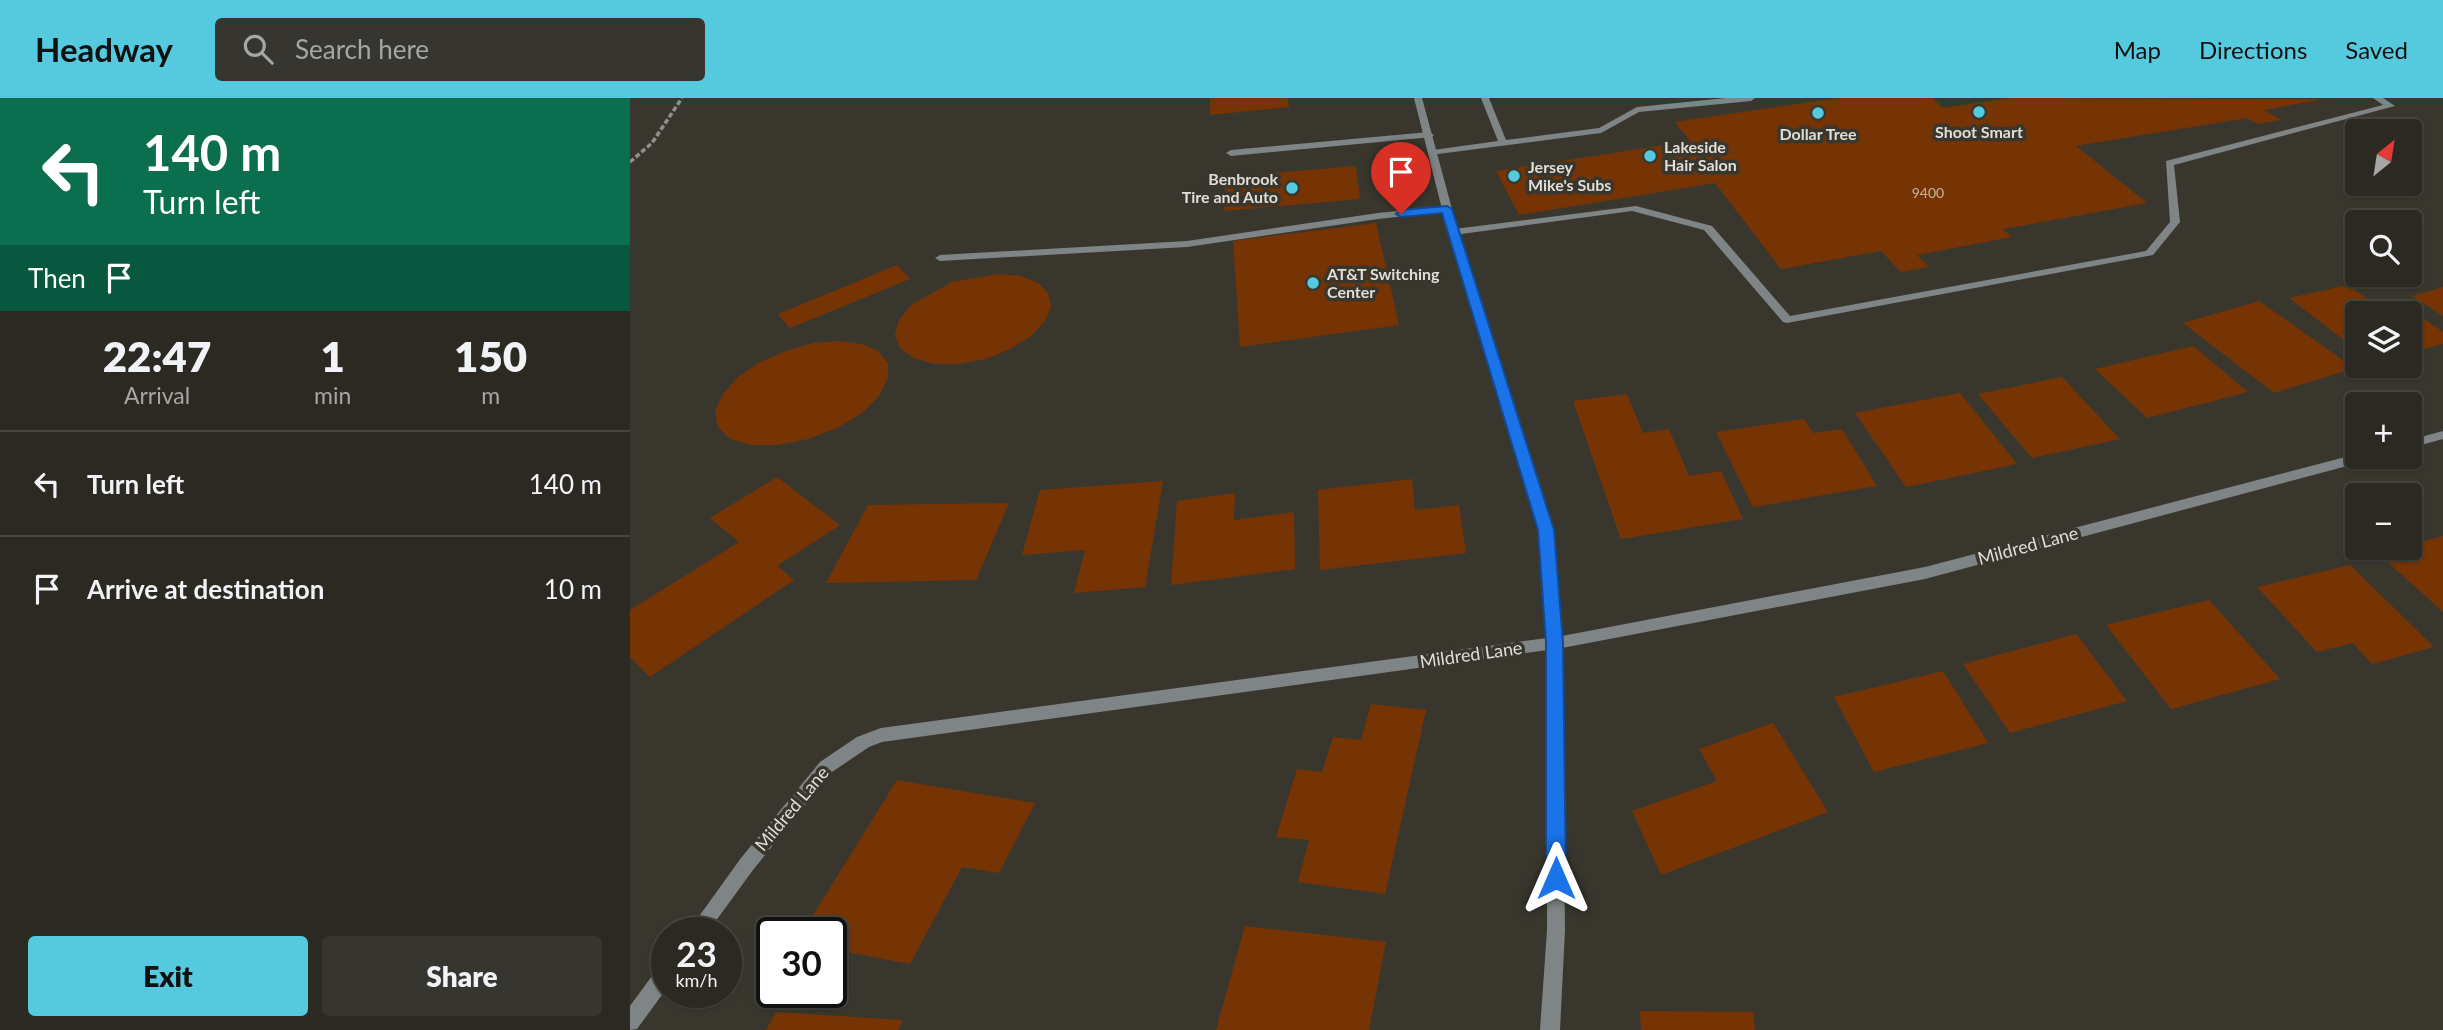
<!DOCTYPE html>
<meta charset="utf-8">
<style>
body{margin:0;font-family:Lato,sans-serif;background:#37352f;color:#f1f3f6;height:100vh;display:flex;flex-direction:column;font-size:26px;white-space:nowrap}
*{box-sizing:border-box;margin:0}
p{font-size:23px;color:#a6a6a5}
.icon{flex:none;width:38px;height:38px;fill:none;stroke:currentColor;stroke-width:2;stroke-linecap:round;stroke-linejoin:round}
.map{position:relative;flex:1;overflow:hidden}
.panel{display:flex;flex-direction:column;background:#2b2922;width:630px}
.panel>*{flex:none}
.hud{background:#0b6e4f;color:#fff;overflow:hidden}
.needle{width:46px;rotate:30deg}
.fabs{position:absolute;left:1715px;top:21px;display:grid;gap:14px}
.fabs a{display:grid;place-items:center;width:77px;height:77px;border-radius:7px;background:#2b2922;box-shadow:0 2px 5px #0004,0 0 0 2px #474540;font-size:35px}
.speed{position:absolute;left:21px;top:819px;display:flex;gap:14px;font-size:35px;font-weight:700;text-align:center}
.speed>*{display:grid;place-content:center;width:91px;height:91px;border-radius:50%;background:#2b2922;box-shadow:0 2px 5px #0004,0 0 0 2px #474540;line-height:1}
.speed small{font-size:18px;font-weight:400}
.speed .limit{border:4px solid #111;border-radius:10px;background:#fff;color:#111}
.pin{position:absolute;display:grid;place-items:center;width:60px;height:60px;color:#fff;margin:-72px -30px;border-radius:50% 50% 50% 0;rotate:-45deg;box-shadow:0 0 7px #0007}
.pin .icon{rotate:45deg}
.me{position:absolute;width:77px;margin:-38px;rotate:0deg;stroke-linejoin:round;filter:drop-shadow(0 0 5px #0008)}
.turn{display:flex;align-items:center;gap:24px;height:147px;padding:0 28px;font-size:32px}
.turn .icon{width:91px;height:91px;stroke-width:2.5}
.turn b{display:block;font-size:49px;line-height:60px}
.then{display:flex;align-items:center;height:66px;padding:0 28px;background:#0003;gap:14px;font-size:26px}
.eta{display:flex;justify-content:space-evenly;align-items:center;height:119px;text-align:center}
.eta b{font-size:42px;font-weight:800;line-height:49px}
.button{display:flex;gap:14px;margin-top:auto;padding:14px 28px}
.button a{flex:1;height:80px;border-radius:7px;background:#55cadf;color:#111;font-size:28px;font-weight:800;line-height:80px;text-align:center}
.button a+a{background:#37352f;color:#f1f3f6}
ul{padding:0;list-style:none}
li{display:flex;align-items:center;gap:21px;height:105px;padding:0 28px;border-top:2px solid #474540}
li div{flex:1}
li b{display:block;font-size:26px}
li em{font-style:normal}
header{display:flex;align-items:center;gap:42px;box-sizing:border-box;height:98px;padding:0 35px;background:#55cadf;color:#111}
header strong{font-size:33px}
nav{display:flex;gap:38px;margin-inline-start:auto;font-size:24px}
.search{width:490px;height:63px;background:#37352f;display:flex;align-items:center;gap:18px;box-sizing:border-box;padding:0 24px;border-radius:7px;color:#a6a6a5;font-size:26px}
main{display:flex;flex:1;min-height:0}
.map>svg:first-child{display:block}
</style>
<header>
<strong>Headway</strong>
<div class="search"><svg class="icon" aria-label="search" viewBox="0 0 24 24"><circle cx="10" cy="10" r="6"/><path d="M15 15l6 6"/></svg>Search here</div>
<nav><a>Map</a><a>Directions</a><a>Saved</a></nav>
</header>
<main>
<section class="panel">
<div class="hud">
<div class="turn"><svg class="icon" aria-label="left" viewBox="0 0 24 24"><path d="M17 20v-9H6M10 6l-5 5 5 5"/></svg><div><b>140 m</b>Turn left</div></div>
<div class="then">Then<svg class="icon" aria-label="arrive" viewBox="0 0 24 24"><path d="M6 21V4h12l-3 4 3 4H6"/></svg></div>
</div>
<div class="eta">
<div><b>22:47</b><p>Arrival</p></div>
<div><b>1</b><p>min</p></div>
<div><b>150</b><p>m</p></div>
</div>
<ul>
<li><svg class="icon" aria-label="left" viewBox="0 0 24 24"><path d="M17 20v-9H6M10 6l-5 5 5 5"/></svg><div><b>Turn left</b></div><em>140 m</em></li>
<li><svg class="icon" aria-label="arrive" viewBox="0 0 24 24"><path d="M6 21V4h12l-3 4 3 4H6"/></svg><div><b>Arrive at destination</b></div><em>10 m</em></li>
</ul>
<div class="button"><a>Exit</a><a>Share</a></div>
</section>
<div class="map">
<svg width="1813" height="932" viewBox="0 0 1813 932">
<rect width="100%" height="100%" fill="#39372d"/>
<path fill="#763405" d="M580,0h78l1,9 -79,8z
M1208,0h94l11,10 65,-10 316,1 -60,11 17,10 -24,4 -10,-6 -171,28 71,57 -144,26 9,8 -95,18 12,12 -28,5 -20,-21 -100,18 -66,-86 -196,32 -23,-44 194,-30 -15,-19z
M726,68l4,33 -136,12 2,-34z
M746,125l23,102 -159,22 -7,-106z
M267,167l13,14 -120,49 -12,-14z
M370,176l21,2 17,7 10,10 3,14 -6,14 -14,15 -21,13 -24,10 -27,5h-25l-21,-6 -13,-10 -5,-13 4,-15 12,-15 41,-23z
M1718,187l27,20 22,-5 46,32v12l-33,8v-39h-53v37l-68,-52z
M1813,189v29l-31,-20z
M1629,203l95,67 -80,25 -91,-70z
M209,243l23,3 16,7 10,12v15l-9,18 -17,17 -25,15 -29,11 -30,6h-27l-21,-6 -12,-12 -3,-16 8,-17 15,-17 22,-15 26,-11 27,-8z
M1563,248l55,46 -101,26 -52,-49z
M1432,279l58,62 -88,19 -54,-64z
M1330,295l57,71 -111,23 -51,-74z
M997,296l16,39 26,-4 20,47 32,-5 22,48 -122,20 -48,-138z
M1174,321l9,14 29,-4 35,57 -124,21 -37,-75z
M147,379l63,48 -63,41 17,14 -144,97 -20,-20v-47l109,-68 -29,-24z
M782,381l3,31 44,-5 7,48 -146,17 -2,-80z
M533,383l-18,106 -71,6 11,-43 -63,5 18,-65z
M605,395l-1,27 60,-8 1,57 -124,16 6,-84z
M379,405l-33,77 -150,3 42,-78z
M1813,438v76l-64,-58z
M1720,467l84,82 -62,17 -19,-21 -36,9 -60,-65z
M1579,502l71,79 -109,30 -65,-84z
M1446,536l51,67 -117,32 -47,-69z
M1313,573l45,72 -114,29 -40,-75z
M741,606l55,6 -41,184 -87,-12 11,-42 -33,-3 21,-68 25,3 11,-35 28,3z
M1143,625l55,89 -167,63 -29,-64 85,-30 -18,-32z
M267,682l138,23 -36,70 -37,-6 -52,97 -79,-15v-16h-29z
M615,828l141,16 -17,88h-153z
M1010,913l113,1 2,18h-114z
M146,914l127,8 -5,10h-132z"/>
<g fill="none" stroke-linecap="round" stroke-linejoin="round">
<path stroke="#929088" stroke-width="3.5" stroke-dasharray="5 2.5" stroke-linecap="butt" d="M0,64l22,-19 30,-45"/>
<path fill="#7f8586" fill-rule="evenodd" d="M851,0h8l17,42 93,-12 38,-21 89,-9h29l-4,3 -112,11 -38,21 -171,22v-4l3,-1 65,-9z
M1743,0h10l12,8 -221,59 6,57 -27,33 -366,68 -4,-1 -79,-92 -72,-19 -178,24 -5,-3 5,-3 182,-23 76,20 78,90 356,-65 24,-29 -4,-61 217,-56z
M799,34l5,3 -2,2 -201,19 -5,-3 5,-3z
M817,108l4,1v4l-73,8 -191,28 -247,14 -5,-3 5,-3 247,-14 191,-28z"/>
<path fill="#7f8586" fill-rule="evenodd" d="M784,0h8l30,111 101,321 9,106 363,-69 432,-113v3h11l-6,5 -437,117 -363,69 3,282 -5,100h-20l7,-100 1,-280 -666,92 -13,5 -37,25 -79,98 -46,63h-20l54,-75 79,-96 37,-25 24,-9 666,-90 -8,-108 -97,-321z
M1813,333v8l-33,9v-8z
M37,865v25l-30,41 -7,1v-24l30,-41z"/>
</g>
<path fill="#1a73e8" stroke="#114b97" stroke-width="2" d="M817,108l5,3 102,321 9,113 3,235 -3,7 -7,3 -7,-3 -3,-7v-235l-8,-113 -96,-317 -41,4 -5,-3 5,-4z"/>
<g fill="#55cadf" stroke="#39372d" stroke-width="2.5">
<circle cx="1349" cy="14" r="7"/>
<circle cx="1188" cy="15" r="7"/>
<circle cx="1020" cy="58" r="7"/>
<circle cx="884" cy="78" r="7"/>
<circle cx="662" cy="90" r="7"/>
<circle cx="683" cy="185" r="7"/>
</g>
<g text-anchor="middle" stroke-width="7" stroke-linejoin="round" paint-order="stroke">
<g font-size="14" fill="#c5b4a3">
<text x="1298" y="100">9400</text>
</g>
<g font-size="16" font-weight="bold" fill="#dfded8" stroke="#39372d" text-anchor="start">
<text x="1349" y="40" text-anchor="middle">Shoot Smart</text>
<text x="1188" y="42" text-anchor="middle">Dollar Tree</text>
<text x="1034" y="55">Lakeside<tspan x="1034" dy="18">Hair Salon</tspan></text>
<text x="898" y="75">Jersey<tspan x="898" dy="18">Mike's Subs</tspan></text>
<text x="648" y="87" text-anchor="end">Benbrook<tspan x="648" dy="18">Tire and Auto</tspan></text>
<text x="697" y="182">AT&amp;T Switching<tspan x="697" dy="18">Center</tspan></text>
</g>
<g font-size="18" fill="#dfded8" stroke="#39372d">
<text transform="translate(1398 448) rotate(-15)" y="6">Mildred Lane</text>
<text transform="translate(841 557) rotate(-8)" y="6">Mildred Lane</text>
<text transform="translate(162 711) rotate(-50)" y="6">Mildred Lane</text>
</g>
</g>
</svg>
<div class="fabs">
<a><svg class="needle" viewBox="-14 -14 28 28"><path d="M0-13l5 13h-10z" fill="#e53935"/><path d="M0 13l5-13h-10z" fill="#a6a6a5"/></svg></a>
<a><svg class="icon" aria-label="search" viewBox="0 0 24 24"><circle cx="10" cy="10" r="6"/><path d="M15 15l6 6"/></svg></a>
<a><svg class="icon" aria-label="layers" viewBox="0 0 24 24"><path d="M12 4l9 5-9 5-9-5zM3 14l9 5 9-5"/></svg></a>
<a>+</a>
<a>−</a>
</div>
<div class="speed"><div>23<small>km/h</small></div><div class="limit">30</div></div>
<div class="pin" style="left:771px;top:116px;background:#d93025"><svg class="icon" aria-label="arrive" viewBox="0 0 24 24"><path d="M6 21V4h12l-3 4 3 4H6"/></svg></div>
<svg class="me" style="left:926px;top:780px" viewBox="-20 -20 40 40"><path d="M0-17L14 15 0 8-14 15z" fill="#1a73e8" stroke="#fff" stroke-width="4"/></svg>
</div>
</main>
